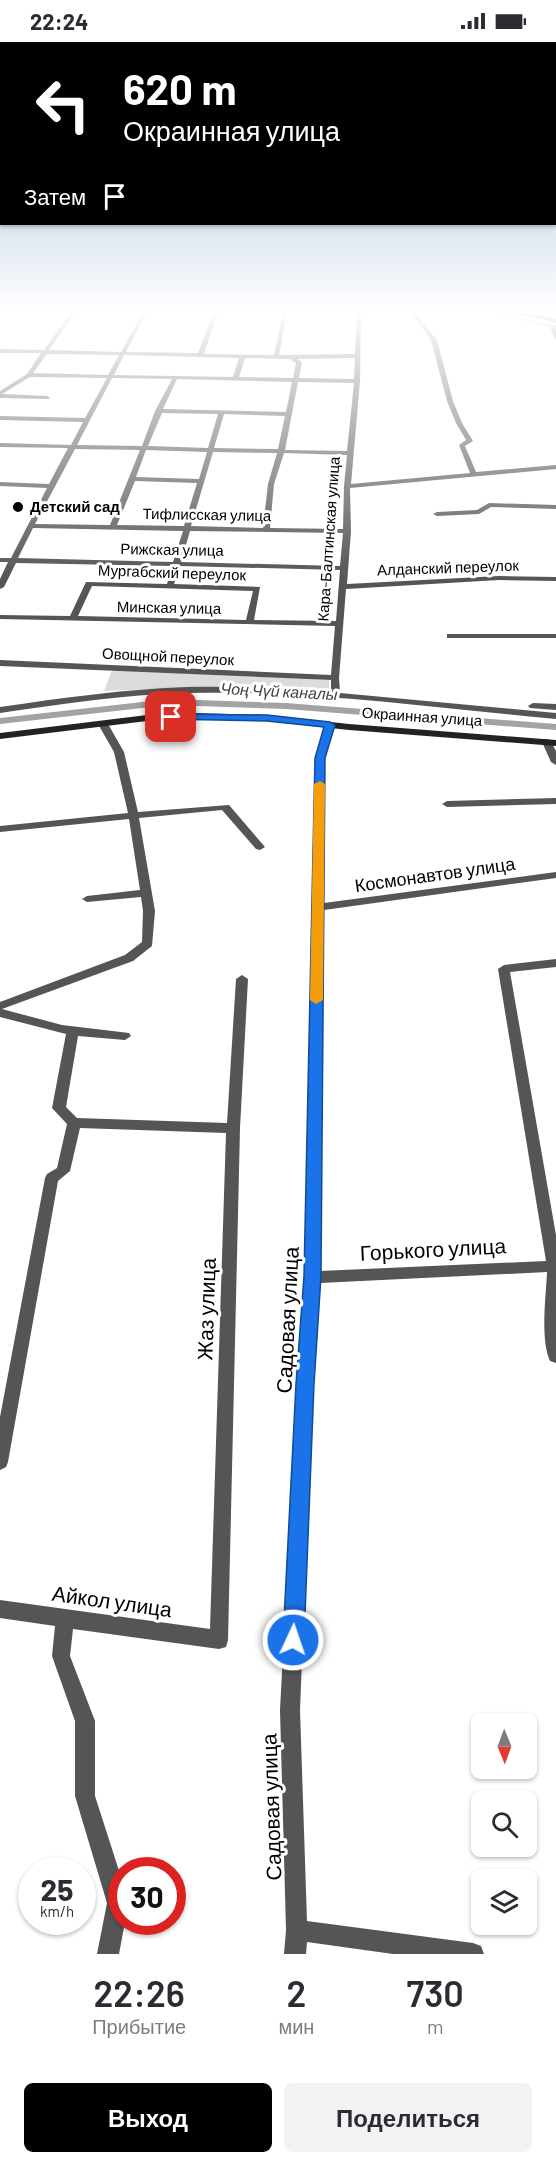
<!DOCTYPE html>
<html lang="ru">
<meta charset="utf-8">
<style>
body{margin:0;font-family:Barlow,sans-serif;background:#f2f2f3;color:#2b2b33;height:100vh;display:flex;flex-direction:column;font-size:22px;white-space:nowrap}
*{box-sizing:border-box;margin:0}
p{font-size:20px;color:#7c7c81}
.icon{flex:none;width:33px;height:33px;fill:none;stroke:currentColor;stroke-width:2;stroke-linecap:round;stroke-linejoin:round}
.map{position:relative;height:1912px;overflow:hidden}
.panel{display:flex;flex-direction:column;background:#fff;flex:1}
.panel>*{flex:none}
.top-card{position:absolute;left:0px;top:0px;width:556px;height:183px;box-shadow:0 2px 4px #0004;background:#000;color:#fff;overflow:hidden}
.needle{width:39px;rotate:179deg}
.tools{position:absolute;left:471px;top:1671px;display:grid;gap:12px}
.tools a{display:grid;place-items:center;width:66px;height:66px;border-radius:9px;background:#fff;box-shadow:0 2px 4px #0004;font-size:30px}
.speed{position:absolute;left:18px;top:1815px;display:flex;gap:12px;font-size:30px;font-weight:700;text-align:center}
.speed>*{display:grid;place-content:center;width:78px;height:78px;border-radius:50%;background:#fff;box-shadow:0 2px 4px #0004;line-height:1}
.speed small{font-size:15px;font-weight:400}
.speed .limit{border:9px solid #d22;background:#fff;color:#111}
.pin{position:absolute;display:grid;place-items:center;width:51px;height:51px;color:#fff;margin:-26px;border-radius:12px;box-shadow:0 3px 9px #0006}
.me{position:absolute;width:66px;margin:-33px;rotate:3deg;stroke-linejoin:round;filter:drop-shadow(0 0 4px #0008)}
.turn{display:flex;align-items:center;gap:21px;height:126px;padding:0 24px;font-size:27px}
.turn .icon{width:78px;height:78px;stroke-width:2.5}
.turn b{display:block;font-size:42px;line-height:51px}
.then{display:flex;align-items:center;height:57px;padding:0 24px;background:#0003;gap:12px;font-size:22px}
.eta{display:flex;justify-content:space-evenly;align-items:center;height:102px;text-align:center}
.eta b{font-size:36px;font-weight:600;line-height:42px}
.primary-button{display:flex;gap:12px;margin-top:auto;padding:12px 24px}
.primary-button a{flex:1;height:69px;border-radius:9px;background:#000;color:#fff;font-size:24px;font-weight:600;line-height:69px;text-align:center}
.primary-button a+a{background:#f2f2f3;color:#2b2b33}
.status{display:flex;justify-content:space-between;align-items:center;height:42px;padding:0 30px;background:#fff;direction:ltr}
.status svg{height:16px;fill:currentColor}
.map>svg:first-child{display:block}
</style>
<div class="status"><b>22:24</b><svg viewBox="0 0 49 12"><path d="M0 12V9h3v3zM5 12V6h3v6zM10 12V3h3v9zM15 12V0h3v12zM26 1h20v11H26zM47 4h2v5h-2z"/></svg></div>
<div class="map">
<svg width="556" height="1912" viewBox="0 0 556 1912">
<rect width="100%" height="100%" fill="#fff"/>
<path fill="#dcdcdc" d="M112,628l217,10v13l-143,-5 -82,3z"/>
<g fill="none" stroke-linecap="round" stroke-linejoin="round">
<path fill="#a3a3a3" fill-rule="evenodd" d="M169,657l117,4 270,21v6l-270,-21 -117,-4 -169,19v-6z"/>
<g stroke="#dbdbdb" stroke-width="3">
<path id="primary" d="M514,270h9l33,7v4z"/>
</g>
<path fill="#555" fill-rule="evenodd" d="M71,270h4l-26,38 72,2 22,-40h4l-21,40 72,1 16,-41h4l-14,42 70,1 9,-43h4l-8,43 76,-1 2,-42h4l-1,69 -9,103 119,-11 -11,-28 7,-5 -10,-17 -9,-22 -16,-61 -21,-28h4l23,28 16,61 9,22 11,18 -8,5 11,26 80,-7v4l-206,19 1,43 -4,53 152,-8 57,1v4l-57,-1 -153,9 -7,89 1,15 216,20v6c-122,-11 -244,-29 -366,-26 -64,1 -127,11 -190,20v-6c62,-9 125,-18 188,-20 48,-1 96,2 143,5v-12l-331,-14v-6l331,15 4,-49 -335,-7v-4l70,1 16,-34 81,2 5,-18 -156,-3 -12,24 -4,2v-10l8,-17h-8v-4h11l36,-70 -47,-2v-4l49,2 19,-36 -68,-1v-4l71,2 12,-23 -83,-2v-4l85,2 22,-40 -77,-1 -28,17 46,2 2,3 -50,-1v-7l27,-17 14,-21h-41v-4l44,1zM47,312l72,1 -11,20 -75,-2zM124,313l115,3 -6,19 -119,-2zM245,316l45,1 6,4 -3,15 -54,-1zM355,316l-1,21 -55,-1 3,-16 -5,-3zM112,336l60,1 -17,32 -13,35 -65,-1zM177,337l115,3 -6,30 -123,-3zM298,340l56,1 -7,68 -62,-1zM162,371l56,1 -10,34 -60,-2zM224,372l61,2 -7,33 -64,-1zM75,407l65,1 -30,75 -75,-1zM146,408l61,2 -8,27 -63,-2zM213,410l64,1 -9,31 -5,44 -72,-2zM284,411l63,2 -3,31 -1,43 -73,-1 4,-44zM135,439l62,2 -13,43 -67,-1zM33,486l150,3 -10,31 -155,-4zM190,489l153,2 -3,33 -159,-4zM180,524l160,4 -4,51 -82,-1 6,-33 -86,-3zM92,544l161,5 -7,29 -168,-4z
M492,270l64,14v2l-64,-15z
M489,461l67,2v4l-65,-2 -12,7 -42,2 -4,-2 4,-2 40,-2z
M447,592h109v4h-109z
M533,661l23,1v6l-26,-2 -2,-2z
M103,679l5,3 16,28 14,60 91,-7 36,42 -5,3 -4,-1 -34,-39 -83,8 16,93 -3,35 -19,15 -131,48 60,16 67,8 2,3 -6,4 -47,-4 -12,71 11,11 150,5 9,-144 6,-4 6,4 -8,149 -12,512 -2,7 -7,2 -146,-20 -3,27 25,65v75l27,84v42h3l-6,32h-22l10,-51 -32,-107v-75l-23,-65 3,-30 -55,-8v-18l210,29 16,-496 -146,-5 -10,43 -12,10 -50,281 -2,5 -6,3v-53l45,-239 2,-4 10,-6 10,-44 -15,-16 14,-74 -66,-17v-15l125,-47 17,-13 1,-31 -2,-14 -54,5 -5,-3 5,-3 53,-6 -11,-71 -129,13v-6l128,-13 -14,-61 -16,-28z
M330,680l5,3 -10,33 -1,145 232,-31v6l-232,32 -4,361 226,-10 -48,-292 6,-4 52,-6v8l-46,5 46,263v128l-6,-2c-10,-22 -4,-64 -3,-89l-227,11 -7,101 -13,326 7,211 166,22 8,3 3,8h-91l-86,-12 -1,12h-22l2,-24 -6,-220 17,-326 9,-107 9,-519 10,-33z
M547,697l3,1 6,11v14l-5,-3 -9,-20z
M556,756v6l-109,3 -5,-3 5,-3z"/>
<path fill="#222" fill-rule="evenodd" d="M556,283v15l-6,-10z
M194,671l73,2 82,9 207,16v6l-207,-16 -82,-9 -73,-2 -47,2 -147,18v-6l147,-18z"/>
<use href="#primary" fill="#000" fill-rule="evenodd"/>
</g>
<linearGradient id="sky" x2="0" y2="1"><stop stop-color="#8cadcc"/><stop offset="0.5" stop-color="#fff"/><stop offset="1" stop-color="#fff" stop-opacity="0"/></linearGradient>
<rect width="556" height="537" fill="url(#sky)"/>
<path fill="#1a73e8" stroke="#114b97" stroke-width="1.5" d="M171,672l96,1 63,7 5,3 -10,33 -4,518 -7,108 -10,256 -3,8 -8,3 -7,-3 -3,-8 13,-256 8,-108 11,-518 9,-31 -57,-6 -100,-2v-4z"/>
<path fill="#f59e0b" d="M320,739l5,3 -2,216 -7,4 -6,-4 4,-216z"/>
<circle fill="#000" stroke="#fff" stroke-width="2" cx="18" cy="465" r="6"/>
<g text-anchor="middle" stroke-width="6" stroke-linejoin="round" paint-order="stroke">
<g font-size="15" font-weight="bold" fill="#000" stroke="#fff" text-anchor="start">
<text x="30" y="470">Детский сад</text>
</g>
<g font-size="15" fill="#000" stroke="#fff">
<text transform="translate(207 473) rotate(1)" y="5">Тифлисская улица</text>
<text transform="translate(329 497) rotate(-86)" y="5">Кара-Балтинская улица</text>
<text transform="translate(172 508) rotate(1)" y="5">Рижская улица</text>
<text transform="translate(448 526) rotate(-2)" y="5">Алданский переулок</text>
<text transform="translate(172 531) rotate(2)" y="5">Мургабский переулок</text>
<text transform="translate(169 566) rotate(1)" y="5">Минская улица</text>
<text transform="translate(168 615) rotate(3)" y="5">Овощной переулок</text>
<text transform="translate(422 675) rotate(4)" y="5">Окраинная улица</text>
</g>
<g font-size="16" font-style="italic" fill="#444" stroke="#fff">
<text transform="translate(279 649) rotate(3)" y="6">Чоң Чүй каналы</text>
</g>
<g font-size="18" fill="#000" stroke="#fff">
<text transform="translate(435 833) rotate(-8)" y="6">Космонавтов улица</text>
</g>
<g font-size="21" fill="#000" stroke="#fff">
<text transform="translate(433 1208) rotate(-3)" y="7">Горького улица</text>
<text transform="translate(207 1267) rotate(-88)" y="7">Жаз улица</text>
<text transform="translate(288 1278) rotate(-87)" y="7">Садовая улица</text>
<text transform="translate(112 1560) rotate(8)" y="7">Айкол улица</text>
<text transform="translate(272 1765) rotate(-92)" y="7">Садовая улица</text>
</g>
</g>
</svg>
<div class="tools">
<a><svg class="needle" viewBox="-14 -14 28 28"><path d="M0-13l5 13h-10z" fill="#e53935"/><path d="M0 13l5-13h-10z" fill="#7c7c81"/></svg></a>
<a><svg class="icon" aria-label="search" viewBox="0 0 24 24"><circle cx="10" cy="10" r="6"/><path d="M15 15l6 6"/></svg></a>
<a><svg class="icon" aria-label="layers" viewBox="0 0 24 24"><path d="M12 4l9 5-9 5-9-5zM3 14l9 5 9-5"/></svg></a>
</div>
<div class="speed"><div>25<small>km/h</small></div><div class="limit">30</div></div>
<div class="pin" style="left:171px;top:675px;background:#d93025"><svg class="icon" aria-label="arrive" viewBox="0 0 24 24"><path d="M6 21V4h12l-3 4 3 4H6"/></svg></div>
<svg class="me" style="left:293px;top:1598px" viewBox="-20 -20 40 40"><circle r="17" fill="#1a73e8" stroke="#fff" stroke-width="3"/><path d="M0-11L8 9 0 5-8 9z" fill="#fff"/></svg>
<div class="top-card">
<div class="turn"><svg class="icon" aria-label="left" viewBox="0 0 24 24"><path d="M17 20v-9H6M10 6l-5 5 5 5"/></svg><div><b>620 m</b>Окраинная улица</div></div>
<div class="then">Затем<svg class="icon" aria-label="arrive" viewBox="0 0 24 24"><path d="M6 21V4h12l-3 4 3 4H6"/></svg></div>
</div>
</div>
<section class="panel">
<div class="eta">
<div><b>22:26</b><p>Прибытие</p></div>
<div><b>2</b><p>мин</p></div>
<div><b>730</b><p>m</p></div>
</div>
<div class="primary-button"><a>Выход</a><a>Поделиться</a></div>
</section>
